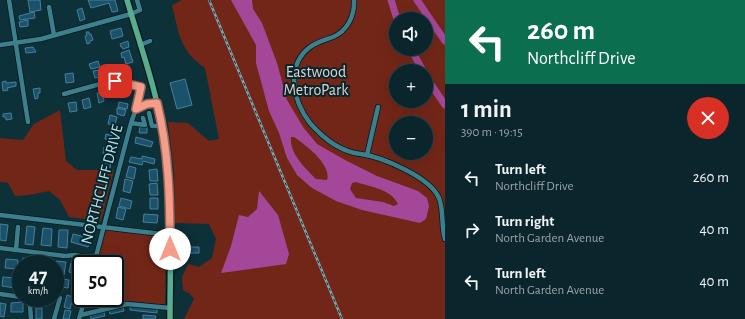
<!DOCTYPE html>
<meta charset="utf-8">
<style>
body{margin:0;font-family:"Alegreya Sans",sans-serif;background:#132d33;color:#f1f3f6;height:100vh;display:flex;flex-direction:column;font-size:15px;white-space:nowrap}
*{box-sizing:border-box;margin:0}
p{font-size:13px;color:#99a5a9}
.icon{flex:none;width:22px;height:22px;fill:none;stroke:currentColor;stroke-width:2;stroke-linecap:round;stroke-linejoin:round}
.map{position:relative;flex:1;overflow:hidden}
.panel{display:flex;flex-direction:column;background:#0a252b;width:300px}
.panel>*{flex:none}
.hud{background:#0b6e4f;color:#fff;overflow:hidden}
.fabs{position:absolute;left:389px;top:12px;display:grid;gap:8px}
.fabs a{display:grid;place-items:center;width:44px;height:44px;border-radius:50%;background:#0a252b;box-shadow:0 4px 16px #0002,0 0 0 1px #2a4247;font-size:20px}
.speed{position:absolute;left:12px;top:255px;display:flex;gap:8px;font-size:20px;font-weight:700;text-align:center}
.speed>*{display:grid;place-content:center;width:52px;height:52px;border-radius:50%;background:#0a252b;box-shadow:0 4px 16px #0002,0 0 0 1px #2a4247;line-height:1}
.speed small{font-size:10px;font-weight:400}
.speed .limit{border:2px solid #111;border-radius:6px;background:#fff;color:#111}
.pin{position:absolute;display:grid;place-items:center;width:34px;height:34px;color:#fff;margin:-17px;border-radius:8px;box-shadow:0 2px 6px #0006}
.me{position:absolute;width:44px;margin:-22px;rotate:0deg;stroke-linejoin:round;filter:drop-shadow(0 0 3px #0008)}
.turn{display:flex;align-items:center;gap:14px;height:84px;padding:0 16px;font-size:18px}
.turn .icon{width:52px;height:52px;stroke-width:2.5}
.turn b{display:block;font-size:28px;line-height:34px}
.round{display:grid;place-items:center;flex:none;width:42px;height:42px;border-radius:21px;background:#132d33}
.headline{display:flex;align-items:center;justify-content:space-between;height:68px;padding:0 16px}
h1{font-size:24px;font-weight:700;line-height:30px}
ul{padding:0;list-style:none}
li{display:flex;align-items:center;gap:12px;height:52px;padding:0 16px}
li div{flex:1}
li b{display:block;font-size:15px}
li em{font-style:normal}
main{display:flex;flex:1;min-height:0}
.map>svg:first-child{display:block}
</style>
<main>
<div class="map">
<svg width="445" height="319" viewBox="0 0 445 319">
<rect width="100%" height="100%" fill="#0d3139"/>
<path fill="#722618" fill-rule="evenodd" d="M182,0h263v319h-261l10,-20 -4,-5 -7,-4 -1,-13 6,-13 11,3 13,-9 4,-19 -7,-15 -34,-1 -1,-51 -6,-50 20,1 21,18 10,-2 -14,-71c-26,-18 -26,-35 -33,-63zM396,19h30v30h-30zM396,71h30v30h-30zM396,123h30v30h-30z
M60,110l6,51 11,9h37l-13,51 -32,-4 -9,-17 -11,-9 -20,4 -14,1 -7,-13 -8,-1v-44l23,2 11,-16z
M106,230l60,7 -1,68 -38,-4 -12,2 -1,-5h1v-34h-18l-1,-2z"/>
<path fill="#a54798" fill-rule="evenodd" d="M231,0h21l1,9 9,14 15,40 10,37 16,27 14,17 28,16 32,16 41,15 9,7 2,8 -3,13 -6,4 -58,-13 -26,-9 -24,-13 -15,-13 -10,-17 -8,-25 -10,-22 -13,-48v-18zM291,137h3c12,8 38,28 33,43l-11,-1c-11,-11 -27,-26 -25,-42zM356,182c15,5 35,7 42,22l-4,2 -11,-4 -27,-4 -6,-9 2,-6z
M259,191l19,24 11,39 -3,10 -65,9 10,-27 8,-31 9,2 9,-8z"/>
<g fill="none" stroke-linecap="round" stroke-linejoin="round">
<path stroke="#a54798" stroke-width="7" d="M391,0l6,19
M417,0l28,41
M411,49l12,22
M426,77l19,28"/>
</g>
<path fill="#1a516b" stroke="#497e9a" d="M28,0h12l1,10 -11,2z
M88,0h27l3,11 -6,1 -3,-9 -18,5z
M82,8l3,11 -5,2 -3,-11z
M34,12l1,6 -15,2 -1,-4z
M28,20v6l-8,1 -1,-5z
M121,28l2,8 -11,3 -2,-8z
M86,32h3v2h2l2,6 -3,1v2l-3,1 -2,-8 2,-1z
M128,41l1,6 -6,2 -1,-2h-1l-1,-3z
M33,47l3,5 -10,1 -1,-5z
M129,50l4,12 -7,2 -2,-7 -2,1 -1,-5z
M98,61l2,6 -9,2 -2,-5z
M100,70l2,6 -7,2 -2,-7z
M73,73l1,9 -8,1 -1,-9z
M185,79l7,26 -15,4 -7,-26z
M6,81v2l10,-1v4l-9,2 1,2 -5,1 -1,-9z
M40,88v5h-2v5l-3,1 -2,-10z
M102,92l2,9 -5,2 -2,-10z
M89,98l2,9 -7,2 -2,-9z
M76,102l1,9 -7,1 -2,-9z
M119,102l9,2 -1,5 -9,-2z
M117,108l9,2 -2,6 -7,-2z
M11,113l1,6 -6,1v-3h-3v-3z
M110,115l7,2 -2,8 -7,-1z
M140,127h7v6h-8z
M106,134l11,3 -1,5 -11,-3z
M136,137l17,5 -2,5 -16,-4z
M104,147l11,3 -2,6 -10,-2z
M142,156l13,3 -1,5 -11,-3 -1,4 -13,-3 2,-5 11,2z
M103,160l8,2 -1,6 -8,-2z
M129,166l7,2 -2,11 -8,-2z
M157,169l1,12h-8l-1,-11z
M125,179l8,2 -3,12 -7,-2z
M157,183l1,12h-8l-1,-11z
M121,198l11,3 -2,8 -11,-3z
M150,198h8v11h-8z
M118,207l8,2 -3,11 -7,-2z
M144,214l14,1 -1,8 -14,-1z
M0,224l8,1 -2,16 -6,-1z
M27,226l8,1 -2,18 -8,-1z
M43,228l9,1 -1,17 -10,-1z
M59,230h9l-1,18 -9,-1z
M73,234l17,4 -2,9 -17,-5z
M185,247h14v6h-14z
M23,258l10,1 -1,5h-9z
M6,259l12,1 -1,9 -12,-1z
M56,261l10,1 -2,13 -9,-1z
M71,263l10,2v10l-12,-3z
M3,277l13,1 -1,10 -13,-2z
M55,278l14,2 -1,8 -13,-2z
M67,295l6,2 -3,12 -6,-2z
M38,298h6l1,8h-7z
M23,302v10h-12v-9z
M0,303l6,1 -2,13 -4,-1z
M130,306l27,3v4l-27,-3z
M123,307l1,4 -14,3 -1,-3z
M36,308h6v11h-6z
M65,310l6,1 -2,8h-6z
M104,312l1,4 -14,3 -1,-4z
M143,315l13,1 -1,3h-12z"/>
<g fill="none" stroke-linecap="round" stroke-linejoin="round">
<g stroke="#03181c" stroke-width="6">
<path id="minor" d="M9,0l19,122
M354,0c1,16 -7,31 -21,37 -8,3 -16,5 -23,10 -25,19 -17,54 0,76 13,15 31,29 51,31 21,3 69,23 78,44 5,13 2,28 6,41
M49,7l5,28
M0,45l41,-6 90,-25 9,-4 -3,-10
M140,45l10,-4
M64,94l47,-13 8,1 22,5 -5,22 -5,14 -37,141
M136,109l11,-5 10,-1
M149,113l3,13h10
M131,123l14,2 -2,-7
M367,155l11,-48
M0,215l170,20
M0,248l65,8 10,-1 20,4
M16,250l2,-23
M0,294l21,3
M25,298l5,8 1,13
M81,315l46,-11 43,4
M54,319l6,-21
M79,319l6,-21"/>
</g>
<g stroke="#03181c" stroke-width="8">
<path id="major" d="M127,0c14,48 32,97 38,146 8,57 5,116 5,173"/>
</g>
<use href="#minor" stroke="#3c7f8d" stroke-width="4.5"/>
<use href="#major" stroke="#59ac8c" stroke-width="5.5"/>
<g stroke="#81a3aa" stroke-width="2.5">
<path id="rail" d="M209,0l133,319"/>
</g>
<use href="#rail" stroke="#02272e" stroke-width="1" stroke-dasharray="3" stroke-linecap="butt"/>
</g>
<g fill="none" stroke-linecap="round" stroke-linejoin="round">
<g stroke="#9f665a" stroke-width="10">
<path id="route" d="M115,81l26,6 -5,22 11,-5 10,-1c12,48 13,97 13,146"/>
</g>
<use href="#route" stroke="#f49d8b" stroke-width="7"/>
</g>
<g text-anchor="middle" stroke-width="4" stroke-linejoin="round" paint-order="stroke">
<g font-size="16" fill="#ecccc5" stroke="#02272e">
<text x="316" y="77">Eastwood<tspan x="316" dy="18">MetroPark</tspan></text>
</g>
<g font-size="16" fill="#bedee5" stroke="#02272e">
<text transform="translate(101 184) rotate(-75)" y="6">NORTHCLIFF DRIVE</text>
</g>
</g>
</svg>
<div class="fabs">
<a><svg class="icon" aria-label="sound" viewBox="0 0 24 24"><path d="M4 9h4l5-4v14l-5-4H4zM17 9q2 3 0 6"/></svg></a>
<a>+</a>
<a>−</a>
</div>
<div class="speed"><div>47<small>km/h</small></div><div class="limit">50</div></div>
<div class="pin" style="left:115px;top:81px;background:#d93025"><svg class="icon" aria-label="arrive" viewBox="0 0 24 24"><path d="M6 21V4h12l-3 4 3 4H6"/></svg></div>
<svg class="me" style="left:170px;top:249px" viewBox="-20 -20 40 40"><circle r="19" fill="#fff"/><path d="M0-13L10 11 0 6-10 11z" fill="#f49d8b"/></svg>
</div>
<section class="panel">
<div class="hud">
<div class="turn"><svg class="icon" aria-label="left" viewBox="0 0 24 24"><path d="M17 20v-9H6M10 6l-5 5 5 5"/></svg><div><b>260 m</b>Northcliff Drive</div></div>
</div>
<div class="headline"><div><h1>1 min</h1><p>390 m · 19:15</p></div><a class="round" style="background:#d93025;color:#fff"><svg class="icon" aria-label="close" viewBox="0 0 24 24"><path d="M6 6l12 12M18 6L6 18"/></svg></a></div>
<ul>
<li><svg class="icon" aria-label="left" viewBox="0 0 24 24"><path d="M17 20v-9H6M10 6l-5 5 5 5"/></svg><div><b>Turn left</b><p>Northcliff Drive</p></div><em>260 m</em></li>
<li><svg class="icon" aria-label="right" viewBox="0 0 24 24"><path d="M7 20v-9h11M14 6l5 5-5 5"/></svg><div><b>Turn right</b><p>North Garden Avenue</p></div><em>40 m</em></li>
<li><svg class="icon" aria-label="left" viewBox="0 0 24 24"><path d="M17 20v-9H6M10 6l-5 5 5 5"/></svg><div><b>Turn left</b><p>North Garden Avenue</p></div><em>40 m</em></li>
</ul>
</section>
</main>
